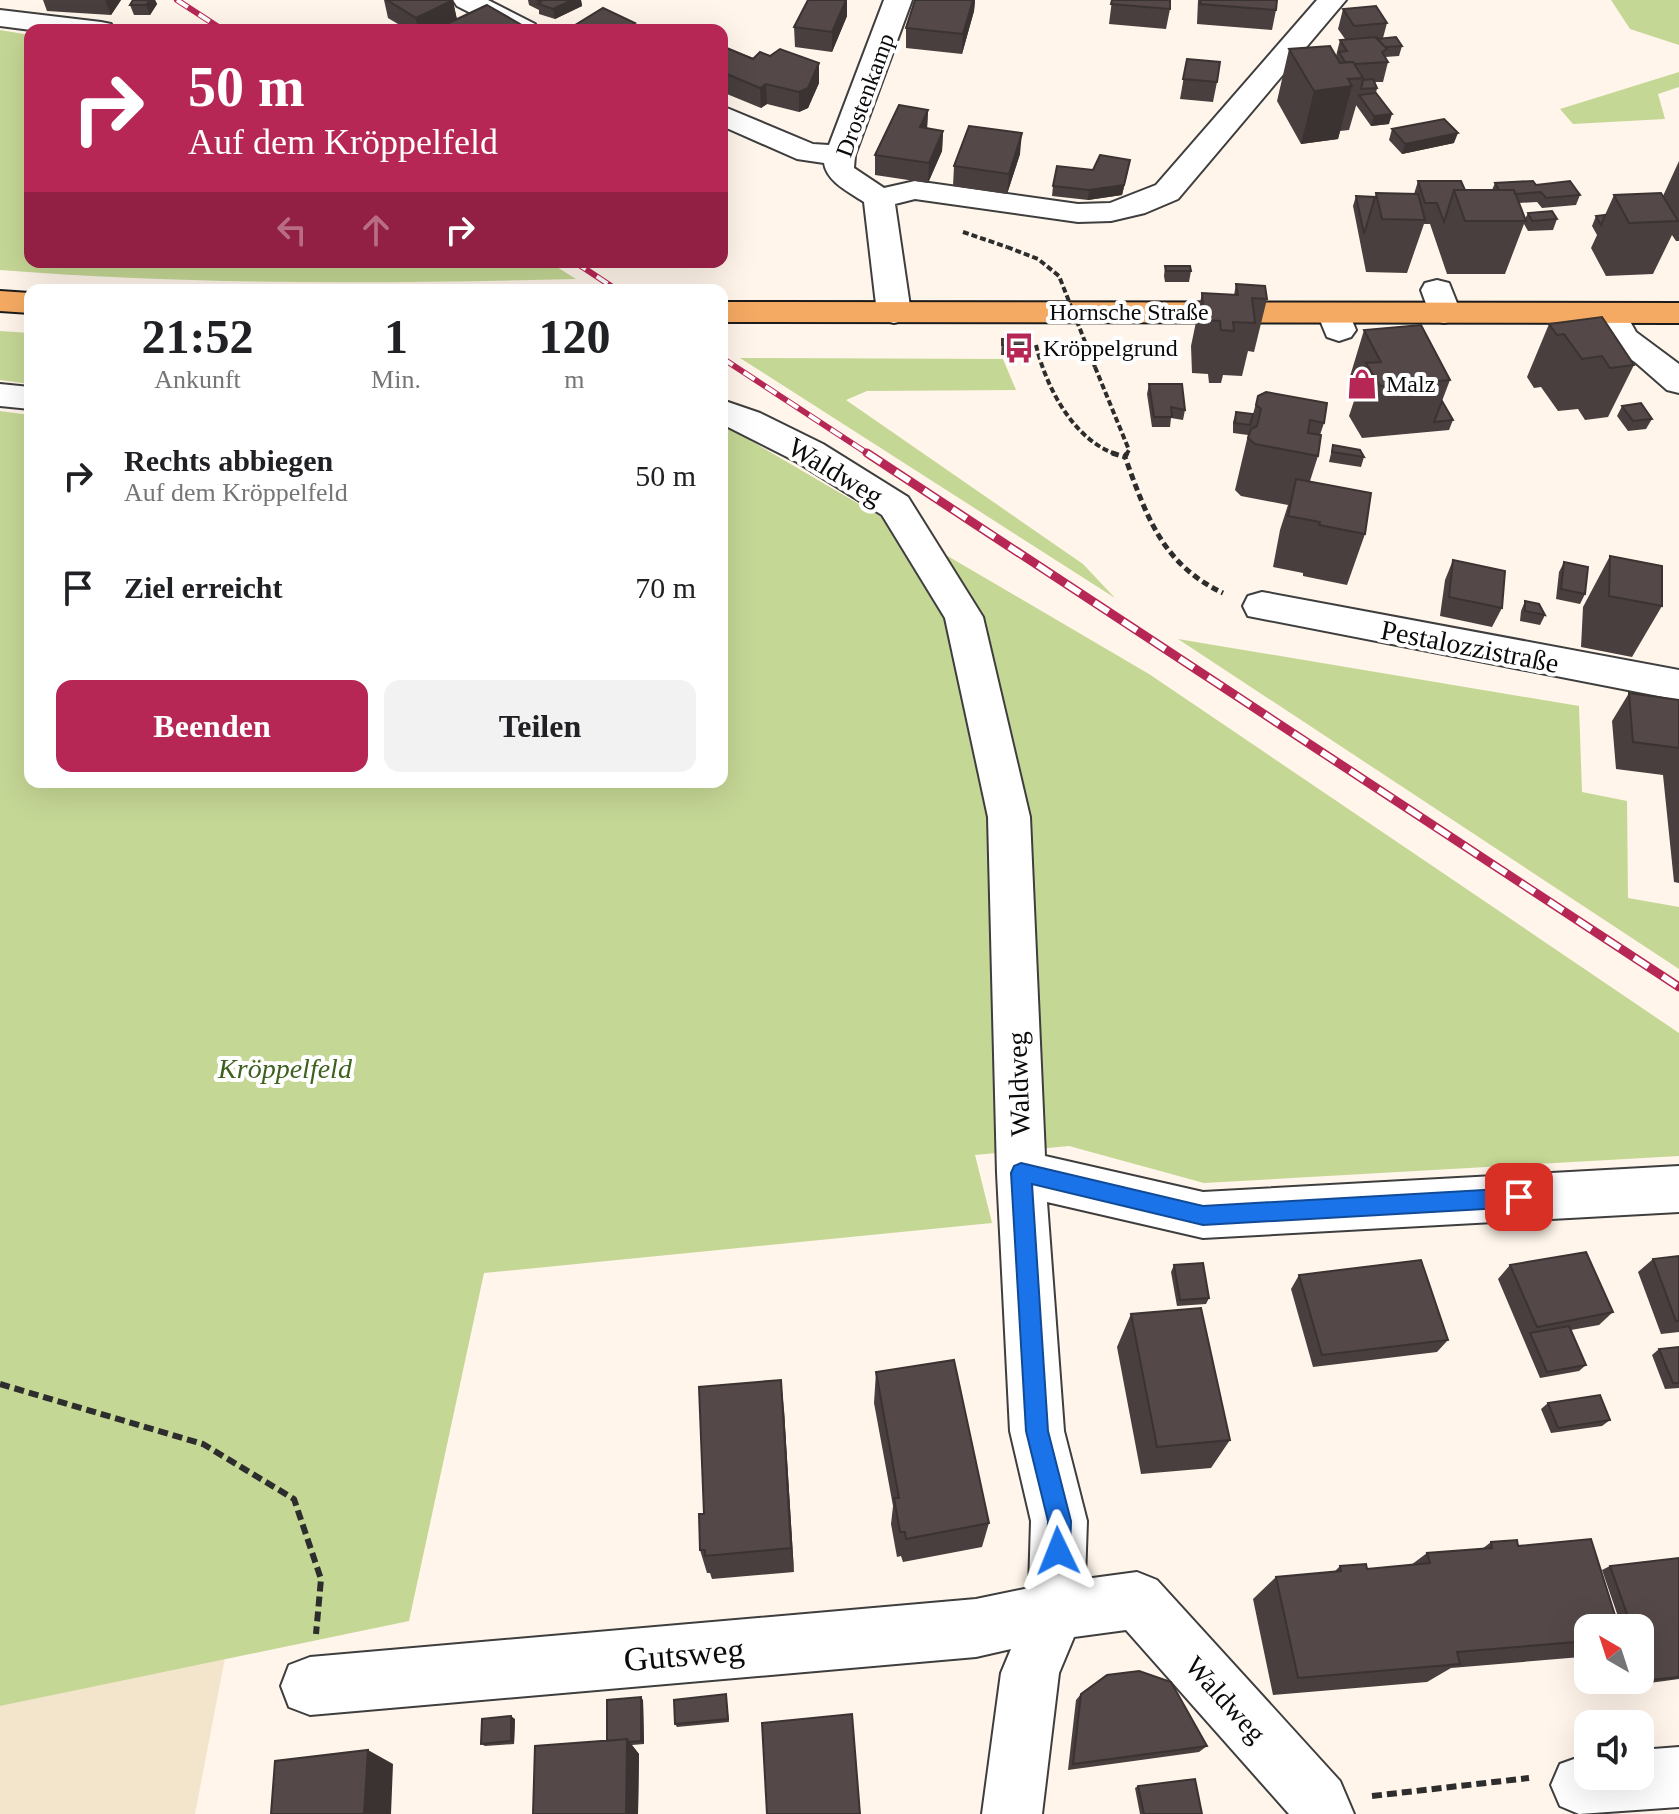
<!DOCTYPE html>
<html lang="de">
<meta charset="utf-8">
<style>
body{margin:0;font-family:"Times New Roman",serif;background:#f2f2f2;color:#202124;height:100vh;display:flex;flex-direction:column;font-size:30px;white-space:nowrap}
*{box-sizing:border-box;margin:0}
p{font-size:26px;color:#757577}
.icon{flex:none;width:44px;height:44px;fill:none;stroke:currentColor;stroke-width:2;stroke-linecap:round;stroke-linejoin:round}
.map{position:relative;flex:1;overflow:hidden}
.sheet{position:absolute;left:24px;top:284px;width:704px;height:504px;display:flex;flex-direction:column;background:#fff;border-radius:16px;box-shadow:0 8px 32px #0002}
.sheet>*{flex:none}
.banner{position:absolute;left:24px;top:24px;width:704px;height:244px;border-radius:16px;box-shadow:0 8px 32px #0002;background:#b72756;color:#fff;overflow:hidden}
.needle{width:52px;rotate:321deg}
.controls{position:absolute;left:1574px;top:1614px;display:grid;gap:16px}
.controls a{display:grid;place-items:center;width:80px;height:80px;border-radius:16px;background:#fff;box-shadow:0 8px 32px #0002;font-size:40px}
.pin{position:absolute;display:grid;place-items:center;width:68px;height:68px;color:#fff;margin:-34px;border-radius:16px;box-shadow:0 4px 12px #0006}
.me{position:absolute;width:88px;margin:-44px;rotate:358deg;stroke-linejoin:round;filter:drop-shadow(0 0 6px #0008)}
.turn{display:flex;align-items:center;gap:28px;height:168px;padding:0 32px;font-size:36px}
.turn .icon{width:104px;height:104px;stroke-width:2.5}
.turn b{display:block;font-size:56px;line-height:68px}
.lanes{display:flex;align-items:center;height:76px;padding:0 32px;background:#0003;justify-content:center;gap:40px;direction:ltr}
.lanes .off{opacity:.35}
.eta{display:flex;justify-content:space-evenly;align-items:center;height:136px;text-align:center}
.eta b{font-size:48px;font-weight:700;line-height:56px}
.button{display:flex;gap:16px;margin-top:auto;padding:16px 32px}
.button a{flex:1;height:92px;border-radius:16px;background:#b72756;color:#fff;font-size:32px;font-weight:700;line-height:92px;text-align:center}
.button a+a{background:#f2f2f2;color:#202124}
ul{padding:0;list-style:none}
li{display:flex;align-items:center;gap:24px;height:112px;padding:0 32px}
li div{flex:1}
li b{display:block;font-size:30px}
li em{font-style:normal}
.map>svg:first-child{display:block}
</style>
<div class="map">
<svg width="1679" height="1814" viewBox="0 0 1679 1814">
<rect width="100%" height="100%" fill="#fff5ea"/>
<path fill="#f3e5cb" d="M225,1658l-30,156h-195v-108z"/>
<path fill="#c5d795" d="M1611,0h68v45l-49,-16z
M0,30l30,5v227h519l27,17c-192,5 -384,6 -576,-9z
M1679,72v15l-21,7 7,25 -92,5 -13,-15z
M0,331l30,2v51l-30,-4z
M740,358l263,1 13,31 -149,1 -21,9 237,164 32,34z
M0,411l30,4v367h692v-355l14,5 413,242 530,359v123l-475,27 -135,-37 -94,9 17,68 -508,50 -75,348 -409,85z
M1178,639l401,67 3,86 45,9 1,97 51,9v62z"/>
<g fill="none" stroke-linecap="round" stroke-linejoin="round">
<g stroke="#3e3e3e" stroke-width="4">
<path id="minor" d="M453,0h35l47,24 4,6h-35l-47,-24z
M884,0h28l-57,155 -1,13 30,20 31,-7 163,23 32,-1 46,-18 161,-185h29l-168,199 -33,14 -34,8 -33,1 -163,-23 -20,5 16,109 -5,7 -12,3 -12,-3 -5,-7 -13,-111c-15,-10 -37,-20 -40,-39l-27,-4 -75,-33v-20l91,38 16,1z
M0,10l101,12 10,2 4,6h-84l-31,-4z
M1437,280l12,3 12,30 -5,7 -12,3 -12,-3 -11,-30 4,-7z
M1334,303l12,3 10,24 -5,7 -12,4 -12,-4 -10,-24 5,-7z
M1610,304l12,3 14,25 43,32v29l-12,-3 -32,-28 -24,-15 -18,-33 5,-7z
M0,384l30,3v22l-30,-3z
M722,400l38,13 63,31 85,53 75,120 47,200 15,339 158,36 476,-26v46l-476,26 -156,-36 17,229 23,90 -2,58 52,-7 20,8 183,201 14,33h-65l-163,-184 -52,7 -15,36 -17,141h-60l19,-141 10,-24 -35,8 -666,58 -21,-8 -8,-21 8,-21 21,-8 666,-58 53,-11 2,-67 -21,-90 -13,-258 -9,-356 -43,-199 -63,-103 -85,-53 -75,-38z
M1262,592l417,78v30l-431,-84 -5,-10 5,-10z
M1679,1747v60l-100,7 -19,-8 -9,-21 9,-21 28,-10v22h52v-26z"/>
</g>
<g stroke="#1c1c1c" stroke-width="4">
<path id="major" d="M0,291l30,2v20l-30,-2z
M722,302l957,1v20l-957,-1z"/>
</g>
<path stroke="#2d2d2d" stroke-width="4" stroke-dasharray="6 3" stroke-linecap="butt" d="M963,232l44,15
M50,287l63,3
M1036,345c10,42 38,97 83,110
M1095,367l34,83 -3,5"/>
<path stroke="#2d2d2d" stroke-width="5" stroke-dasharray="7 4" stroke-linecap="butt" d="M1112,453l13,4
M1127,453l-2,4c22,60 37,107 98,136"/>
<path stroke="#2d2d2d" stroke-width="6" stroke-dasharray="10 5" stroke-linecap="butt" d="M0,1384l203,60 91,55 27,80 -5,55
M1372,1796l157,-18"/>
<use href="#minor" fill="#fff" fill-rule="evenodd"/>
<use href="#major" fill="#f5aa63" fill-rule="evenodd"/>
<g stroke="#b72756" stroke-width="6">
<path id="rail-far1" d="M177,0l46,30
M575,262l42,28
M722,358l148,97"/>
</g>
<g stroke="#b72756" stroke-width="9">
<path id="rail" d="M867,453l812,534"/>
</g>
<use href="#rail-far1" stroke="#fff" stroke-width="4" stroke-dasharray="13" stroke-linecap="butt"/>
<use href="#rail" stroke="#fff" stroke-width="6" stroke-dasharray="17" stroke-linecap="butt"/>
<path stroke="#2d2d2d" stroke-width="4" stroke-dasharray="6 3" stroke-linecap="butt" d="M1007,247l31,12 21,17 36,91"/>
</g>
<path fill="#483f3e" d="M43,0h78l-10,15 -64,-4z
M133,0h22l2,4 -7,11h-16l-4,-10z
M384,0h68l5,19 70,9 1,2h-120l-20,-12z
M528,0h53l1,6 -27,13 -16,-5v-4l-10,-5z
M915,0h60l-1,11 -12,43 -56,-6v-20z
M1112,0l58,9 -4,20 -57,-5z
M1198,0h79l-1,10 -4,20 -75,-6z
M1343,9l44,14 -4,15 19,8 -3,10 -14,1 3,5 -5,20h-8l2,6 -1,5 13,31 -18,2 -15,-21 2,-6 -9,31 -9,1 -2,8 -37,5 -24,-43 12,-52 47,7 4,-16 5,-1 -7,-10z
M847,16l-15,36 -37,-5 -1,-20z
M635,23v7h-58v-6z
M722,46l97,37 -11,25 -9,4 -32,-8 -6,4 -39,-16z
M1187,59l30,23 -4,20 -33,-3z
M928,110l-1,18 16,3 -1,20 -14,32 -53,-8v-20z
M1392,129l62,14 -52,11 -13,-14z
M1020,154l-13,40 -54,-8 1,-20z
M1679,161v80h-3l-4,-6 -19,39 -47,2 -15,-28 6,-13 -5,-9 4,-10 9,-1 9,-20 49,1z
M1093,170l35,1 -6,24 -34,5 -36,-4 1,-10z
M1418,181l47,9h27l3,-7 41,2 44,10 -4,10 -34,3 -5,-6 -18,1 6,16 3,-6 29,6 -4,11 -25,1 -4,-7 -19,50h-58l-17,-50h-6l-17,49 -41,-1 -13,-66 3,-10 19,1 1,-4 38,1z
M1165,266l26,5 -2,11h-24l-1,-6z
M1236,284l31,15 -13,53 -6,-1 -6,25 -19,-1 -2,8h-12l-1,-9 -16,-1 -1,-27 11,-53 32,2z
M1549,324l85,41 -26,52 -23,3 -7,-11 -20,2 -17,-24 -7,1 -7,-11z
M1364,330l86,50 -8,21 11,19 -4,10 -87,8 -13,-22 6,-18 -7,-15z
M1002,339l26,6 -1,10h-26z
M1149,384l36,26 -2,10 -12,-2 -1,9h-18l-5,-33z
M1258,396l66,27 -4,12 -2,21 -8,25 55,53 -18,51 -44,-9v-3l-30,-6 7,-37 8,-25 -47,-9 -6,-6 13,-55 -15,-2v-11l3,-10 17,2z
M1622,406l30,13 -6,10 -18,2 -11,-15z
M1333,445l31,12 -3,10 -32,-5z
M1610,556l52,50 -30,51 -51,-10 2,-40z
M1453,560l49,48 -10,19 -52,-11 5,-36z
M1564,562l21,32 -5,10 -24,-5 3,-27z
M1525,601l20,14 -5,10 -20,-4 1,-10z
M1629,693l50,7v183l-5,-1 -11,-107 -47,-6 -4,-48z
M1679,1256v76l-18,2 -23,-62 15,-13z
M1174,1265l35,33 -3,6 -29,2 -6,-34z
M1510,1265l103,47 -14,13 -28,5 15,35 -7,6 -39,7 -42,-99z
M1299,1275l149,65 -11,12 -124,15 -22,-78z
M1131,1314l99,126 -19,28 -70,6 -24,-127z
M1679,1347v41l-14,1 -13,-34 7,-6z
M876,1372l113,151 -7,24 -79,15 -2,-6 -4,1 -6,-33 2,-18 -19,-103z
M1548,1403l62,17 -8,6 -51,7 -10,-24z
M784,1410l10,162 -82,7 -2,-6h-3l-7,-23 4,-36z
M1491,1542l27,4 70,82v26l-7,3 -130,11 -24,14 -154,13 -20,-96 23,-22 58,-5 6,-6 27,3 44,-4 16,-12 55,-4z
M1679,1558v121l-37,5 -2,-5v-51h-18l-20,-58 8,-4z
M726,1694l3,28 -52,5 -2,-3z
M1081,1694l126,52 -8,6 -131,18 8,-70z
M643,1700l1,44 -12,1 7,9 -1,60h-105l74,-73z
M515,1719l-1,25 -29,2 -4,-2z
M1138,1786l64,28h-62l-5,-26z"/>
<path fill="#3b3332" d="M105,0h16l-10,15z
M150,0h5l2,4 -7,11 -4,-10z
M453,0l4,20 -21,10h-18l-2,-12z
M572,0h9l1,6 -27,13 -2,-10z
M846,0h1v16l-15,36v-20z
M973,0h2l-1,11 -12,43 1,-20z
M635,23v7h-12z
M819,63v20l-11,25 -9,4v-20z
M766,84l1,20 -6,4 -1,-20z
M1352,86l-14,53 -37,5 13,-53z
M928,110l-1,20 -7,-3z
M1392,114l-3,10 -18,2 3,-10z
M943,131l-1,20 -14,32 1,-20z
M1022,133l-2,21 -13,40 2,-20z
M1458,133l-4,10 -52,11 3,-10z
M1130,160l-8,35 -34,5 1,-10z
M781,1380l3,30 10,162 -3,-24z
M641,1697l2,3 1,44 -3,-3z
M511,1716l4,3 -1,25 -3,-3z
M627,1739l12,15 -1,60h-12z
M368,1750l25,14 -2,50h-27z"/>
<path fill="#544948" stroke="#3b3332" stroke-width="2" d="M133,0h17l-4,5h-16z
M387,0h66l-37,18z
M537,0h35l-19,9 -15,-5 3,-2z
M808,0h38l-14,32 -38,-5z
M915,0h58l-10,34 -57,-6z
M1112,0h58v9l-59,-5z
M1201,0h76l-1,10 -76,-6z
M487,5l40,23 -3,2h-90z
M1376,6l11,17 -33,3 -11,-17z
M603,8l32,15 -12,7h-34l-12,-6z
M1376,37l11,12 -5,3 6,10 -33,2 -2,-2h-8l-6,-10 8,-1 -7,-11z
M1396,37l6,9 -17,1 -8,-8z
M722,46l31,13 7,-7 10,4 10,-7 39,14 -11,25 -9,4 -33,-8 -6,4 -38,-16z
M1330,46l10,17 13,-1 10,16 -15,1 4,7 -38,5 -25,-42z
M1187,59l33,3 -3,20 -34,-3z
M1373,79l4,9 -16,1 2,-9z
M1376,93l16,21 -18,2 -15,-21z
M899,105l29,5 -8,17 23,4 -14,32 -54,-8z
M1444,119l14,14 -53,11 -13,-15z
M969,126l53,7 -13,41 -55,-8z
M1100,155l30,5 -6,25 -35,5 -36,-4 4,-20 36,4z
M1418,181h43l4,9h-11l-10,32 -7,-19h-12z
M1533,181l3,4 34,-4 10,14 -34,3 -5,-6 -26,2 -1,-4h-15l-4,-7z
M1454,190h60l12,31h-61z
M1376,193l42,1 7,26 -43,-1z
M1661,193l17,28 -49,2 -15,-28z
M1356,196l19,1 -11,37z
M1552,211l5,8 -25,2 -4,-8z
M1605,215l-4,10 -5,-9z
M1165,266h25l1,5h-25z
M1236,284l29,2 2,13 -15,-1 3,25 -22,-1 1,9 -13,-1 -1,-9 -16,-1 -2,-27 36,2z
M1602,317l32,48 -24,3 -8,-12 -20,3 -18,-25 -7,1 -8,-11z
M1421,325l29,55 -70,6 -14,-23 15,-1 -17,-32z
M1002,339h25l1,6h-26z
M1149,384h33l3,26 -14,-3 1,10h-18z
M1266,392l61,11 -3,20 -14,-3 -2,13 13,2 -3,21 -63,-12 -7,-6 3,-9 6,-3 4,-17 -5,-4 2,-9z
M1442,401l11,19 -19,2z
M1641,403l11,16 -19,2 -11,-15z
M1236,412l17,2 -3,11 -15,-2z
M1333,445l27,5 4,7 -32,-5z
M1296,479l75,14 -6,41 -46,-9 1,-3 -32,-6z
M1610,556l52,10v40l-53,-10z
M1453,560l52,11 -3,37 -53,-11z
M1564,562l24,5 -3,27 -24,-5z
M1525,601l14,3 6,11 -20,-4z
M1629,693l50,7v48l-46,-6z
M1586,1252l27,60 -76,15 -27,-62z
M1679,1256v65h-3l-23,-62z
M1421,1260l27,80 -126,15 -23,-80z
M1203,1263l6,35 -29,2 -6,-35z
M1201,1308l29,132 -73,7 -26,-133z
M1569,1326l17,39 -39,7 -17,-39z
M1679,1347v36h-6l-14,-34z
M954,1360l35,163 -83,16 -1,-7h-5l-6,-34h5l-23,-126z
M781,1380l10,168 -86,8v-6h-5l-1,-36h5l-5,-127z
M1600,1395l10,25 -52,8 -10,-25z
M1591,1539l28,89h-31v13l-131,11 3,12 -162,14 -22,-101 65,-6 -1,-5 26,-2 1,5 63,-6 -3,-10 65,-5 -1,-6 26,-2 1,6z
M1679,1558v119l-29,3 -10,-29v-23h-8l-22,-62z
M1139,1671l32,11 36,64 -134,18 8,-70 26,-19z
M726,1694l2,25 -53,5 -1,-24z
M641,1697v44l-12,1 -2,-3 -20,2v-41z
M852,1714l8,100h-93l-5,-91z
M511,1716v25l-30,3 1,-25z
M627,1739l-1,75h-93l2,-68z
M368,1750l-4,64h-93l4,-53z
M1195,1779l7,35h-58l-6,-28z"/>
<path fill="#1a73e8" stroke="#114b97" stroke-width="2" d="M1021,1163l182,43 316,-18 7,3 3,6 -3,7 -7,3 -316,18 -171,-41 16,247 23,90 -1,30 -3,8 -9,3 -8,-3 -3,-8 1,-30 -22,-90 -15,-258 3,-7z"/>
<defs>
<g id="bus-bare" transform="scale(2.4)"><path d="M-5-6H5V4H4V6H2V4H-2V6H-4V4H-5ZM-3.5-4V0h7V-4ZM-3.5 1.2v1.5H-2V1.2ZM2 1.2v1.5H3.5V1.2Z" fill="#b72756" stroke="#fff" stroke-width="2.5" paint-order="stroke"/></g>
<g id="shop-bare" transform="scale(2.4)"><path d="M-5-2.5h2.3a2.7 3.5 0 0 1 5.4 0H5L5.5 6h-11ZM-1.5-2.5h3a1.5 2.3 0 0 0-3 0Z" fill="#b72756" stroke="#fff" stroke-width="2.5" paint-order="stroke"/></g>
</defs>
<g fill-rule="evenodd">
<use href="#bus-bare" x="1019" y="348"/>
<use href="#shop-bare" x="1362" y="384"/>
</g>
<g text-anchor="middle" stroke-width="8" stroke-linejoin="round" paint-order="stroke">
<g font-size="24" fill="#0b0b0b" stroke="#fff">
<text transform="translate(865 95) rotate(-70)" y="8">Drostenkamp</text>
<text x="1129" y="320">Hornsche Straße</text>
</g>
<g font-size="24" fill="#0b0b0b" stroke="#fff" text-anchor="start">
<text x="1043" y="356">Kröppelgrund</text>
<text x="1386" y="392">Malz</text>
</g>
<g font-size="28" fill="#0b0b0b" stroke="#fff">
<text transform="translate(836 471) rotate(31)" y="10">Waldweg</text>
<text transform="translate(1470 646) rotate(11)" y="10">Pestalozzistraße</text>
<text transform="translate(1018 1084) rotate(-92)" y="10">Waldweg</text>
<text transform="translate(1226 1699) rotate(48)" y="10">Waldweg</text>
</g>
<g font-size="28" font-style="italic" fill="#3e611e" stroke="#fff">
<text x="285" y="1078">Kröppelfeld</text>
</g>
<g font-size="34" fill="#0b0b0b" stroke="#fff">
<text transform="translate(684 1654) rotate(-5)" y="12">Gutsweg</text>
</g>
</g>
</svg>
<div class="controls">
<a><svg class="needle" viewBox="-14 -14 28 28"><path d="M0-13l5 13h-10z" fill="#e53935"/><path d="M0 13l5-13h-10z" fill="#757577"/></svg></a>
<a><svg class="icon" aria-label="sound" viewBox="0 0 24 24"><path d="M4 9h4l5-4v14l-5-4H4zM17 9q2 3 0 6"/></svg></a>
</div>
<div class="pin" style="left:1519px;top:1197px;background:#d93025"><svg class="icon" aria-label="arrive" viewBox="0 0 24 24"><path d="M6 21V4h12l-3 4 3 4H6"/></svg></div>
<svg class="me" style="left:1058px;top:1551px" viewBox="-20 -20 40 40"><path d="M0-17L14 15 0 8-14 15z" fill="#1a73e8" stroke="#fff" stroke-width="4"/></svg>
<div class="banner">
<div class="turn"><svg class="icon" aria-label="right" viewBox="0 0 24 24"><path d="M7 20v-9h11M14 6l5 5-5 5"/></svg><div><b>50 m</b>Auf dem Kröppelfeld</div></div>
<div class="lanes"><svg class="icon off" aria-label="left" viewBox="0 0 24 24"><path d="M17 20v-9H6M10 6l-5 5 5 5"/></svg><svg class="icon off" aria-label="ahead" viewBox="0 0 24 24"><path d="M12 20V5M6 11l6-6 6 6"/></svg><svg class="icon" aria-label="right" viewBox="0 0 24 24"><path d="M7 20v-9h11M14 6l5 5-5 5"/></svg></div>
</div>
<section class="sheet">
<div class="eta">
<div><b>21:52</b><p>Ankunft</p></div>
<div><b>1</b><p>Min.</p></div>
<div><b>120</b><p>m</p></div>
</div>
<ul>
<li><svg class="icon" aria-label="right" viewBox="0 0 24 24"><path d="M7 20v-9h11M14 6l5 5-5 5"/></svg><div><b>Rechts abbiegen</b><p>Auf dem Kröppelfeld</p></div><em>50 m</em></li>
<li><svg class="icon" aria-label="arrive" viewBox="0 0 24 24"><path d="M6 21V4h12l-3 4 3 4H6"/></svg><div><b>Ziel erreicht</b></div><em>70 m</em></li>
</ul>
<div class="button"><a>Beenden</a><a>Teilen</a></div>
</section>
</div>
